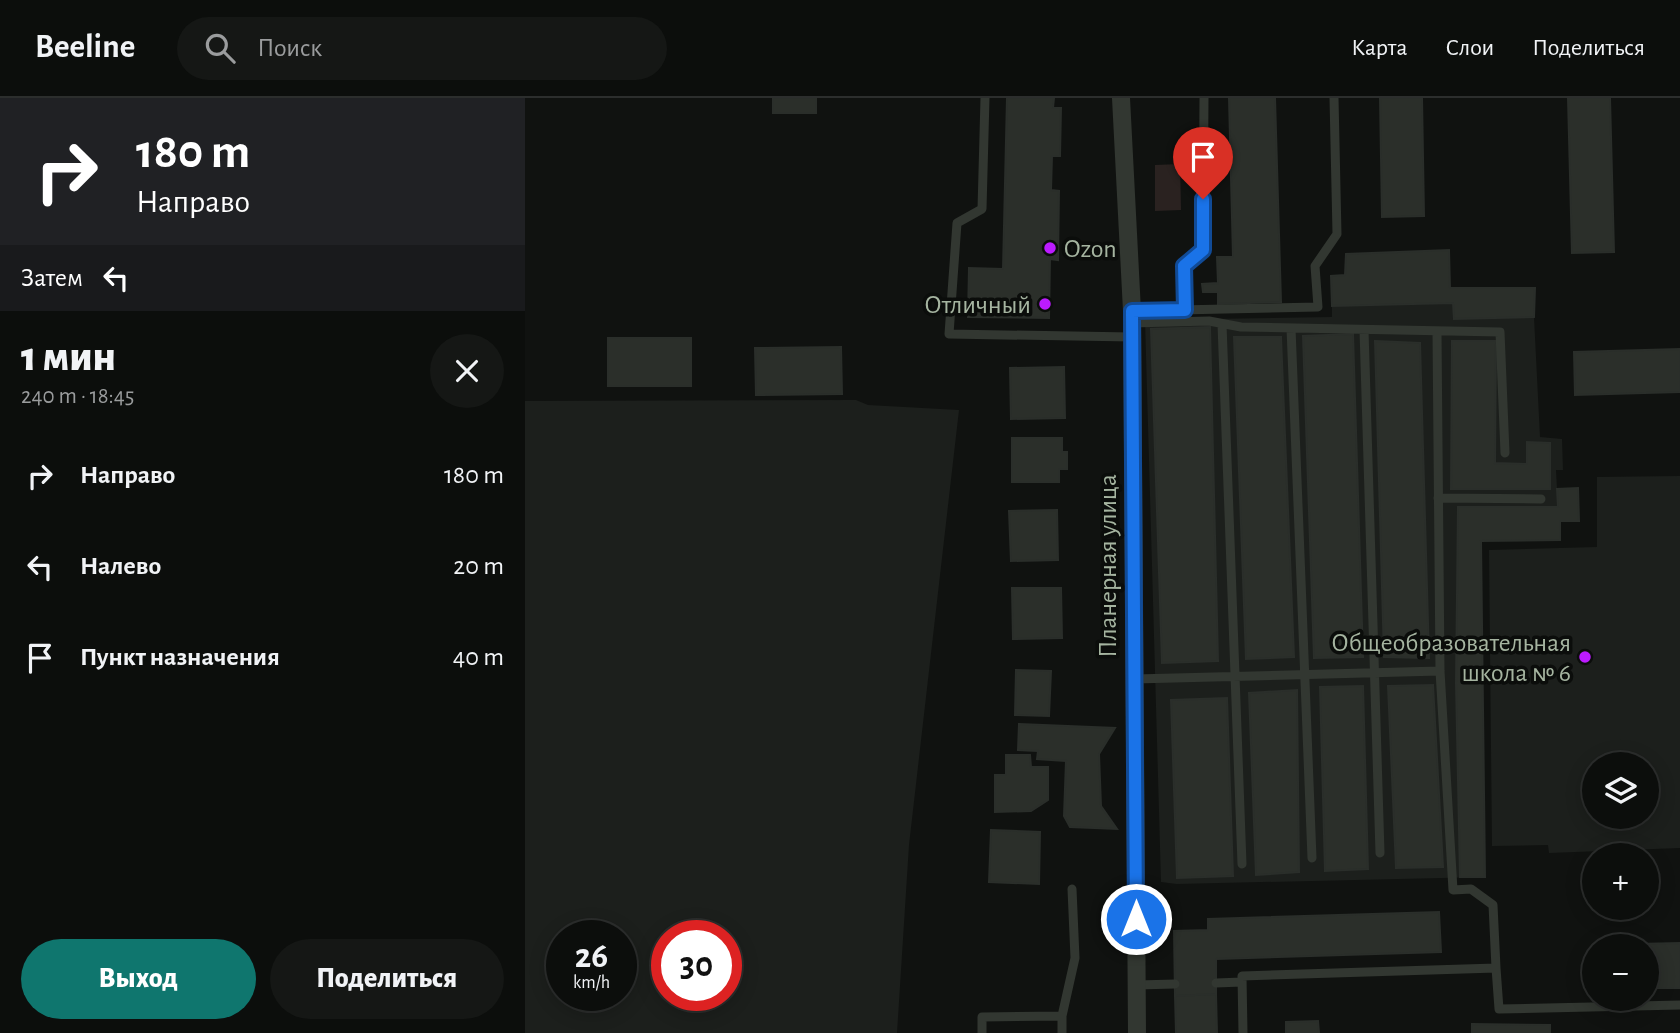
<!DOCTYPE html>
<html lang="ru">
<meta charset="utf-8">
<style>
body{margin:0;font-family:"Alegreya Sans",sans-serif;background:#151715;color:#f1f3f6;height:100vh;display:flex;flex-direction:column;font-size:26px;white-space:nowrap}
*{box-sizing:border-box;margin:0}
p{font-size:23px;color:#9a9c9d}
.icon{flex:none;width:38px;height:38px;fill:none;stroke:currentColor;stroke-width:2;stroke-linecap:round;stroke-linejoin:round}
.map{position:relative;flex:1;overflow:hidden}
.drawer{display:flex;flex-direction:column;background:#0c0e0c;width:525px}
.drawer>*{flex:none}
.banner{background:#202124;color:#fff;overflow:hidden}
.tools{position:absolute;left:1057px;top:654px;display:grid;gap:14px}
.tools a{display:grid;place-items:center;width:77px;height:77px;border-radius:50%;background:#0c0e0c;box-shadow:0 4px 18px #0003,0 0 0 2px #2c2e2d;font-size:35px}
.speed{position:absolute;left:21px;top:822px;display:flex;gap:14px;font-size:35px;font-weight:700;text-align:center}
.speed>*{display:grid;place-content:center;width:91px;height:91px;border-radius:50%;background:#0c0e0c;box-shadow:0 4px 18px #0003,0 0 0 2px #2c2e2d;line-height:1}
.speed small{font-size:18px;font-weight:400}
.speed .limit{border:10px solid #d22;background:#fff;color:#111}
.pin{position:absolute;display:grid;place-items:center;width:60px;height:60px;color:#fff;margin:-72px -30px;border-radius:50% 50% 50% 0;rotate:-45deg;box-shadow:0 0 7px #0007}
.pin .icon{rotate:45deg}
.me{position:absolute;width:77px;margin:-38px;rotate:0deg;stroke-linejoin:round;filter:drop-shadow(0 0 5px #0008)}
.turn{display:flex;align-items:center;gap:24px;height:147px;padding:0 21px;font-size:32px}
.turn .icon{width:91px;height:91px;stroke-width:2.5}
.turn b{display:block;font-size:49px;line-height:60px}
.then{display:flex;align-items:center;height:66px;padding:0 21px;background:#0003;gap:14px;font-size:26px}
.round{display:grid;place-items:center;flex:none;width:74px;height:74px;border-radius:37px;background:#151715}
.overview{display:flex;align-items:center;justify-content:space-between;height:119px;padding:0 21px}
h1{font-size:42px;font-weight:800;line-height:52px}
.cta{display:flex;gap:14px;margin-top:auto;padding:14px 21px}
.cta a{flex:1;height:80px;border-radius:42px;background:#0f766e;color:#fff;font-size:28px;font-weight:800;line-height:80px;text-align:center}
.cta a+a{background:#151715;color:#f1f3f6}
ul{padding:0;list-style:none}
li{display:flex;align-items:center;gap:21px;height:91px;padding:0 21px}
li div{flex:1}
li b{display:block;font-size:26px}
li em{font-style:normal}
header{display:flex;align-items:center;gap:42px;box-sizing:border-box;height:98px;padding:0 35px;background:#0c0e0c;border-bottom:2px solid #2c2e2d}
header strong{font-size:33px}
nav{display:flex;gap:38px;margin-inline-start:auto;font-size:24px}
.search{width:490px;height:63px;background:#151715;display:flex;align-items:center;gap:18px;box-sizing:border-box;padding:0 24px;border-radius:38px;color:#9a9c9d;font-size:26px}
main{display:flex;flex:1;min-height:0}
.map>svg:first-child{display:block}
</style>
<header>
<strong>Beeline</strong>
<div class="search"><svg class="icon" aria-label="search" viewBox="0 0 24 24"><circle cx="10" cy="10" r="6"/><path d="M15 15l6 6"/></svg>Поиск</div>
<nav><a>Карта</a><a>Слои</a><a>Поделиться</a></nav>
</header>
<main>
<section class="drawer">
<div class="banner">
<div class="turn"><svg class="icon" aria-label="right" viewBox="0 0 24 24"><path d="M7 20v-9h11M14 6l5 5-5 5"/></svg><div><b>180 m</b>Направо</div></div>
<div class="then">Затем<svg class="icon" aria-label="left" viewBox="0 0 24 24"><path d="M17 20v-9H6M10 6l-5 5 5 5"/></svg></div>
</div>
<div class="overview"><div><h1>1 мин</h1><p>240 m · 18:45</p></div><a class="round"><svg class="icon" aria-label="close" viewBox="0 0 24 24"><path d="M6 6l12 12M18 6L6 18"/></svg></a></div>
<ul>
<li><svg class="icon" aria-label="right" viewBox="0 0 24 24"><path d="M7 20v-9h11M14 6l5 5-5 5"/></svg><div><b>Направо</b></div><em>180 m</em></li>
<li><svg class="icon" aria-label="left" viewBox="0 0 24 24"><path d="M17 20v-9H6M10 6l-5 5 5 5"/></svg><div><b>Налево</b></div><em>20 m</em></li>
<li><svg class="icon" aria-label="arrive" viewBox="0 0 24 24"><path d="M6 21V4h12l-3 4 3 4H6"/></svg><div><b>Пункт назначения</b></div><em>40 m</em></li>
</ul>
<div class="cta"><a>Выход</a><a>Поделиться</a></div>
</section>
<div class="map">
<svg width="1155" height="935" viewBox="0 0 1155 935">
<rect width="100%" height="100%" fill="#101210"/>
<path fill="#1c1f1c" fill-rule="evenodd" d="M928,205l2,16 79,-2 6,120 22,2 1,31h-7l1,19 21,-1 1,33h-19l-79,20 4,336 -308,7 -16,-2 -16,-562 187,-3v-11z
M331,302l12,5 91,5 -50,435 -12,188h-372v-632zM96,838v60h-59v-60zM142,838h59v60h-59z
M1155,378v372l-131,5 -1,-8 -56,1 -3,-296 108,-3v-70zM1069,667h53v52h-53z"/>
<path fill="#2a2220" d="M655,66l1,46 -26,1v-46z"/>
<path fill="#2b2f2a" stroke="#2a2e2a" stroke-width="2" d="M248,0h43v15h-43z
M482,0h47l-1,10h8l-1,48h-8l-1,34 8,1 -1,69 -8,-1 -1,59 -81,-1 1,-49 34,1z
M704,0h46l6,204 -63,2v-12h-15l-1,-8 16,-1 -1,-26h16z
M855,0h42l2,118 -42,1z
M1043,0h42l4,154 -42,1z
M924,152l1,38h85l-1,29 -80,2 -1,-16 -121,3 -1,-30 14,-1 1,-21z
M685,229l8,334 -56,2 -11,-334z
M828,236l10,323 -49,1 -11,-322z
M709,239h47l13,320 -48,2z
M83,240h83v48h-83z
M850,243l45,2 9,315 -45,-1z
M927,243h44l-1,122 32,1v-22l23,1v46h-99z
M316,249l1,47 -86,1 -1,-47z
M1155,251v43l-105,3 -1,-43z
M539,269l1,51 -54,1 -1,-51z
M487,340h50v14h5v17h-8v13h-47z
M1053,390l1,33h-19v19l-79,1 4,336h-25l-4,-194 2,-176h100l-1,-18z
M532,412l1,50 -47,1 -2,-50z
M487,490h49l1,50 -49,1z
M491,572l35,1 -2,45 -34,-1z
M908,587l10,182 -47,1 -8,-182z
M838,588l5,183 -43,2 -5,-184z
M772,592l2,182 -43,3 -7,-182z
M702,600l6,178 -56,2 -6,-178z
M494,626l96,4 -16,26 2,52 16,23 -47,-2 -6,-11 2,-55 -29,-2 1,-8 -20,-1z
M481,657h24l1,12h17v33l-17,11 -36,1v-37h11z
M466,732l49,2 -1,52 -50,-2z
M914,814l2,40 -225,7v35l-41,2 -1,-65 34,-1v-11z
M1155,845v45h-33v-41h-52v-2z
M691,896l1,39h-41l-1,-37z
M793,923l1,12h-33v-11z
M947,926l78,1v8h-78z"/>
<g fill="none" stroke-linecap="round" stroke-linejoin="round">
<path stroke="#323731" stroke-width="9" d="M460,0l-3,111 -25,14 -8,111 183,3
M660,212l-1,-44 19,-16 1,-152
M607,213l186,-4 -3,-41 22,-32 -3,-136
M607,225l77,-2 32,6 259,5 5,121
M697,226l20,540
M766,230l21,530
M839,232l16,523
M912,234l3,339 13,219 18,-1 22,16 3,63
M913,400l103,1
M610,581l305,-8
M691,885l26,-1
M612,887l38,-1
M537,918l13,-58 -3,-69
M457,935v-16l80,-1v17
M718,935l-1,-57 254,-8 3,41 181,-4"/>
<path stroke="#323731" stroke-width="18" d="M596,0l11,213 5,722"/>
</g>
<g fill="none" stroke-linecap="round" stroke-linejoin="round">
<g stroke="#114b97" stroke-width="18">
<path id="route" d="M611,821l-4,-608 53,-1 -1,-44 19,-16v-51"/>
</g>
<use href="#route" stroke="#1a73e8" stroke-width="12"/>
</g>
<g fill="#bc1bff" stroke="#0b0d0b" stroke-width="2.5">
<circle cx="525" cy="150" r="7"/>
<circle cx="520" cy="206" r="7"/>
<circle cx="1060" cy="559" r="7"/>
</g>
<g text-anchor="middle" stroke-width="7" stroke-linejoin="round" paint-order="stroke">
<g font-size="26" fill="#a5b4a0" stroke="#0b0d0b" text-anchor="end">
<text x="539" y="159" text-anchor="start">Ozon</text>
<text x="506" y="215">Отличный</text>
<text x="1046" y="553">Общеобразовательная<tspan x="1046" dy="30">школа № 6</tspan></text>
</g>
<g font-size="26" fill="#a5b4a0" stroke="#0b0d0b">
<text transform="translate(582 468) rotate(-90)" y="9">Планерная улица</text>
</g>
</g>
</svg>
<div class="tools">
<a><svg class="icon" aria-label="layers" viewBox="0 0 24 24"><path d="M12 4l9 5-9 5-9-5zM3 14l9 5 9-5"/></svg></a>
<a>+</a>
<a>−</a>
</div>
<div class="speed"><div>26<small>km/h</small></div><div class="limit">30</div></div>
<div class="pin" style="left:678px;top:101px;background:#d93025"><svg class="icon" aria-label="arrive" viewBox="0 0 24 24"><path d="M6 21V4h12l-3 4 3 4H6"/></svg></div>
<svg class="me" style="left:611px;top:821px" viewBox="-20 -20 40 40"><circle r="17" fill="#1a73e8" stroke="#fff" stroke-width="3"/><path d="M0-11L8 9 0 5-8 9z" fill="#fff"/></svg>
</div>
</main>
